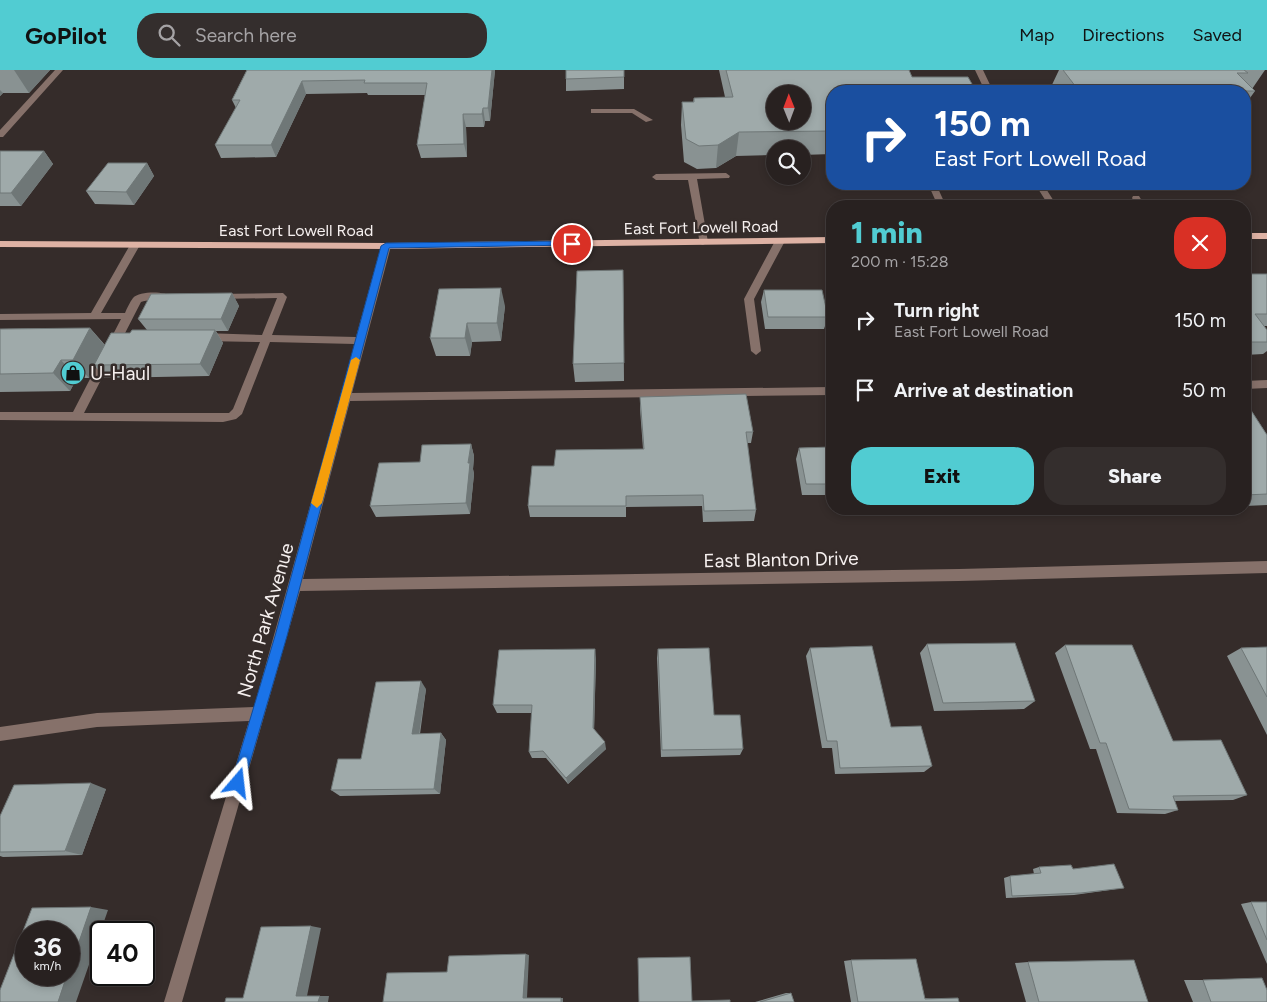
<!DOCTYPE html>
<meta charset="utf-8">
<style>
body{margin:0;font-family:Figtree,sans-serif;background:#342e2d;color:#f1f3f6;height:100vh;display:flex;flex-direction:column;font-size:19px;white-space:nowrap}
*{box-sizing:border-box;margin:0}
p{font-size:16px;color:#a5a3a5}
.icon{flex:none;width:28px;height:28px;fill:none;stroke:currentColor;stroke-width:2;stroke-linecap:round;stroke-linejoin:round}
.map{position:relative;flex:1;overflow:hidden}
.drawer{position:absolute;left:826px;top:130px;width:425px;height:315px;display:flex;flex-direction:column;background:#282120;border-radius:20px;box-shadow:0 2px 8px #0003,0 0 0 1px #443e3e}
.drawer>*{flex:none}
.hud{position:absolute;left:826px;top:15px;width:425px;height:105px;border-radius:20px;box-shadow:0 2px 8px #0003,0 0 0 1px #443e3e;background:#1a4fa0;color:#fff;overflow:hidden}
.needle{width:32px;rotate:359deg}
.tools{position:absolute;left:766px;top:15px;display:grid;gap:10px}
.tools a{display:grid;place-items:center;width:45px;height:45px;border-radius:50%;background:#282120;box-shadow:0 2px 8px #0003,0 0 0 1px #443e3e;font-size:25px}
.speed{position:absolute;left:15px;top:851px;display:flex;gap:10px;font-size:25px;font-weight:700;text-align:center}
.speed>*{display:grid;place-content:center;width:65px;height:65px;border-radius:50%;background:#282120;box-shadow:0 2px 8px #0003,0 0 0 1px #443e3e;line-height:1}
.speed small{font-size:12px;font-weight:400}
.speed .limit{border:2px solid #111;border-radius:8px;background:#fff;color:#111}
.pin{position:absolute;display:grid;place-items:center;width:42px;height:42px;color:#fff;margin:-21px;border:2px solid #fff;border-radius:50%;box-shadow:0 1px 5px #0007}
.me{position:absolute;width:55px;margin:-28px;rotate:17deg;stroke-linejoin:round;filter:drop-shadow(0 0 4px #0008)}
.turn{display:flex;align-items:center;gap:18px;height:105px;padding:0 25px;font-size:22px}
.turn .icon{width:65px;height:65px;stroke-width:2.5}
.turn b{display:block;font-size:35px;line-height:42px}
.round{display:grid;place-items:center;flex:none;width:52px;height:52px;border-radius:20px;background:#342e2d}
.summary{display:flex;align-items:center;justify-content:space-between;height:85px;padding:0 25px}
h1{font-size:30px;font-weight:800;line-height:38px;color:#51ccd2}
.cta{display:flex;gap:10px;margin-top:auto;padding:10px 25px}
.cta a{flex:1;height:58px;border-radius:20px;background:#51ccd2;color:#111;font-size:20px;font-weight:800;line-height:58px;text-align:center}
.cta a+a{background:#342e2d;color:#f1f3f6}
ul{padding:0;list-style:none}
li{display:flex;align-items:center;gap:15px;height:70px;padding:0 25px}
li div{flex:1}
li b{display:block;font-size:19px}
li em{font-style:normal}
header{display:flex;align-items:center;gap:30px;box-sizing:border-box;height:70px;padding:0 25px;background:#51ccd2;color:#111}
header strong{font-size:24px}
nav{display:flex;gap:28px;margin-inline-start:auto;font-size:18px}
.search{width:350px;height:45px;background:#342e2d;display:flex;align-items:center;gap:12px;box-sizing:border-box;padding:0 18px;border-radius:20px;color:#a5a3a5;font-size:19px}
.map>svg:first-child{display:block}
</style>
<header>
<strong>GoPilot</strong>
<div class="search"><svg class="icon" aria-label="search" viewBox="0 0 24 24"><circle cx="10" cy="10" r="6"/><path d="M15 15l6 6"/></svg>Search here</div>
<nav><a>Map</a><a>Directions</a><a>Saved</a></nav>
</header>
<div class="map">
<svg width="1267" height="932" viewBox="0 0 1267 932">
<rect width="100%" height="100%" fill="#352c2a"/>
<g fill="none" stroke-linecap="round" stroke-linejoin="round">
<path fill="#86716a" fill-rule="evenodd" d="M55,0h8l-60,67h-3v-7z
M975,0h8l10,21h-8z
M591,39h43l19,11 -7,2 -14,-9h-41z
M726,103l4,3 -1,2 -32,1 11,63 -5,3 -3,-1 -12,-64h-32l-4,-3 4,-3z
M928,114h8l10,22h-8z
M1035,114h8l14,22h-8z
M1133,126h6l6,10h-8l-5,-8z
M780,168l5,3 -31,58 7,52 -5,4 -5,-4 -7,-52 31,-58z
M135,172l5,3 -39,68h24c2,-5 5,-11 8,-15 7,-7 32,-7 39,-1 -8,7 -21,1 -31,5l-57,111h145l4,-4 27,-67 -57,-1 -5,-4 5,-4 59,2 15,-37 -60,1 -5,-3 2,-2 69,-1 4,4 -15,38 84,2 25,-91 5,-3 5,3 -39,147 480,-6v8l-482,6 -47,178 656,-10 308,-8v12l-308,8 -659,10 -118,411h-18l85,-281 -152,6 -97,14v-14l97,-14 157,-6 101,-363 -85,-2 -28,72 -6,5 -13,3 -223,-2v-8h73l48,-93 -121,1v-6l91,-1 39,-68z
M1267,310v8l-22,1v-8z"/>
<path fill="#deb2a4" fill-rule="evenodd" d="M1245,163h22v6h-22z
M832,167v6l-446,6 -386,-2v-6l386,2z"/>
</g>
<path fill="#899292" d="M0,0h50l-21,23h-26l-3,3z
M247,0h248l-5,51h-5l-1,6h-18l1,30 -46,1 -4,-13 8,-50h-57l-1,-2 -61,1 -30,63 -55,1 -6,-13 21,-37 -4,-8z
M624,0v19l-58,2v-12z
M719,0h190l-77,21v63l-30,1v-6h-27v6l-39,1 -20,12 -19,1 -13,-7 -3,-37 1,-23h11l1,-4 31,-1z
M1059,0h206l-13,19 3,2 -10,14v-14h-193l-2,-2z
M0,81h44l9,13 -32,42h-21z
M147,93l7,13 -20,29 -39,-1 -9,-13z
M623,200l1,111 -49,1 -2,-18z
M1245,204h22v52h-3l3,4v21l-4,3 -18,1z
M764,220l64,27 -4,12h-59l-4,-27z
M232,223l7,13 -11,25h-12l7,12 -14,33 -105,2 -9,-12 -6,12h-12l-7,13 -70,1v-63l90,-1 15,17 25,-12 17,-3 -9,-11z
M505,236l-4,35 -29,1 -2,14h-34l-6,-18z
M640,327l113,35 -2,11h-4l9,67 -2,11 -51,1 -1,-16 -76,1v10h-96l-2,-11 26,-40 89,-17 -3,-40z
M1245,331l22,34v70l-22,1z
M471,374l3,12 -1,13 1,5 -4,40 -94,3 -6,-11 50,-44z
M832,377v48h-30l-6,-36 3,-11z
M927,574l108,57 -11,8 -90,2 -14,-58z
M1065,575l108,96 74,54 -14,5 -59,1 4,9 -13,4 -48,-1 -21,-64h-6l-35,-96z
M1267,577v88l-40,-79 14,-8z
M810,578l81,79 41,39 -8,6 -89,2 -3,-26h-10l-16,-92z
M658,579l85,100 -3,6 -79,2 -4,-99z
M596,588l-2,71 12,20 -38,35 -22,-26h-14l-3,-6 3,-39h-35l-4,-8z
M426,619l-6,45 21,-1 5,7 -6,54 -100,2 -9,-6z
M106,719l-24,66 -79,2 -3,-1v-40z
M1039,797l34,2 51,19 -50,7 -68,3 -2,-20 6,-2 24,-2 -1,-5z
M1251,832h16v62l-26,-60z
M851,890l73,38 35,4h-108l-7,-41z
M1028,892l120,40h-122l-11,-39z
M1184,910h19l64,22h-74z
M786,923h5l3,9h-39z"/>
<path fill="#6f7777" d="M14,0h36l-21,23z
M492,0h3l-5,51 -2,-13z
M302,11l4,13 -30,63 -5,-12z
M0,20l3,3 -3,3z
M483,38l2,13 -1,6 -2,-13z
M463,44l3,13 1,30 -3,-13z
M739,62l-3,24 -20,12 2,-23z
M44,81l9,13 -32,42 -10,-13z
M147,93l7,13 -20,29 -8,-13z
M501,218l4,18 -4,35 -4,-18z
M232,223l7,13 -11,25 -7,-12z
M467,253l5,19 -2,14 -5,-18z
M90,258l15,18 -11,19 1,1 -6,12 -16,-18z
M215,260l8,13 -14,33 -9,-12z
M61,290l16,18 -7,13 -17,-18z
M471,374l3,12 -1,13 1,5 -4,40 -4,-11 2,-40z
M595,579l1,9 -2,77 -1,-7z
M421,611l5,8 -8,52 -6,-7z
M441,663l5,7 -6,54 -6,-5z
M605,672l1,7 -38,35 -2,-6z
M91,713l15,6 -24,66 -17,-4z
M91,837l17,3 -32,92h-18l9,-27h2v-4z
M311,856l10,2 -14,68h-11z
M526,884l3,1 -2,43h-4z
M320,926h9l-1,6h-10z
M561,928h2v4h-2z"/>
<path fill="#9faaaa" stroke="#6f7777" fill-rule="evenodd" d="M247,0h245l-4,38h-5l-1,6h-19l1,30 -47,1 10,-62h-63l1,-3 -63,1 -31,64h-56l25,-45h-8z
M566,0h58v7l-58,2z
M726,0h183l3,7h56l8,14h-144v40l-93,1 -21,13 -19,1 -13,-7 -4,-37h12v-4l39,-1zM775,24h27v27h-27z
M1063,0h181l4,3h-11l18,18h-176z
M0,81h44l-33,42h-11z
M108,93h39l-21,29 -40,-1z
M623,200l1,93 -51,1 4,-93z
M1245,204h22v40h-12l12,16v12h-22z
M501,218l-4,35h-30l-2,15h-35l9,-49z
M764,220h58l6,27h-60z
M232,223l-11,26h-83l13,-25z
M90,258l-17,32h-12l-8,13 -53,1v-45z
M132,260h83l-15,34 -106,1 17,-32h19z
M746,324l7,38h-7l10,78 -52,1 -1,-16 -77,1v10h-98l4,-40h22l2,-16 88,-1 -4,-52z
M1245,331l22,34v59l-22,1z
M471,374l-3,19h2l-4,40 -96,3 9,-43 41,-1 2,-17z
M832,377v37h-26l-7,-36z
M1015,573l20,58 -92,2 -16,-59z
M1065,575h67l41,96 48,-1 26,55 -74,1 5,14 -49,-1 -23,-66h-6z
M872,576l19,81 30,-1 11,40 -92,2 -3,-27h-10l-17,-93z
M1267,577v50l-26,-49z
M709,578l5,67h26l3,34 -81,1 -4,-101z
M595,579l-2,79 12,14 -39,36 -23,-27 -14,1 3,-47h-39l6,-55z
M421,611l-9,53 29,-1 -7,56 -103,1 7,-31h23l15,-77z
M91,713l-26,68 -65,1v-36l14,-31z
M1114,794l10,24 -43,5 -69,3 -2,-20 31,-3 -2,-6 32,-2 2,4z
M1251,832h16v38z
M91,837l-22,64v-39h-43v43h41l-9,27h-58v-12l32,-82z
M311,856l-15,70h24l-2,6h-93l1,-4h17l18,-71z
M526,884l-3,44h38v4h-178l4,-29 60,-1 2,-16z
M690,887l2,44 38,-1v2h-91l-1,-44z
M916,889l9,40 33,-1 1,4h-101l-7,-42z
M1134,890l14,42h-109l-11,-40z
M1262,908l5,12v12h-56l-8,-22z
M791,923l3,9h-34z"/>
<path fill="#1a73e8" stroke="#114b97" d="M572,171l3,1v3l-186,3 -102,388 -43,147 -2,5 -4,2 -5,-2 -2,-5 44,-147 106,-390 5,-3z"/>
<path fill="#f59e0b" d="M356,287l4,3 -38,143 -5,5 -6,-5 40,-143z"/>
<defs>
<g id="shop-disc" transform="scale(1.25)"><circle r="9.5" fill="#51ccd2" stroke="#352c2a"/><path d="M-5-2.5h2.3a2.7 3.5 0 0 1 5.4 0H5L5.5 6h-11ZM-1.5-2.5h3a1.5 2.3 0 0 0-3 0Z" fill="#111"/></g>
</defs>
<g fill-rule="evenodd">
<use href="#shop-disc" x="73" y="303"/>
</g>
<g text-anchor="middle" stroke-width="5" stroke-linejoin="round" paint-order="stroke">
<g font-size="16" fill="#f6f0ef" stroke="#352c2a">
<text transform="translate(701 157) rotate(-1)" y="6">East Fort Lowell Road</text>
<text x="296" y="166">East Fort Lowell Road</text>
</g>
<g font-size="19" fill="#f6f0ef" stroke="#352c2a" text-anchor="start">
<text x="90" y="310">U-Haul</text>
</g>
<g font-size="19" fill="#f6f0ef" stroke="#352c2a">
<text transform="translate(781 489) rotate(-1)" y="7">East Blanton Drive</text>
<text transform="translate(265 550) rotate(-74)" y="7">North Park Avenue</text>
</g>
</g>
</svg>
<div class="tools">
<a><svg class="needle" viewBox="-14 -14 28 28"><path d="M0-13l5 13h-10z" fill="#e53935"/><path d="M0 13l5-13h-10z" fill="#a5a3a5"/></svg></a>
<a><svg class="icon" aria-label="search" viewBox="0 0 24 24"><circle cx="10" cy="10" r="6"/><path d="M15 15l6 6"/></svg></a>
</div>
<div class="speed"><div>36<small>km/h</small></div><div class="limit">40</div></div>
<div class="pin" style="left:572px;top:174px;background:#d93025"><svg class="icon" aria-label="arrive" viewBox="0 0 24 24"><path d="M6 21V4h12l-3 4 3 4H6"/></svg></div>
<svg class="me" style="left:238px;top:713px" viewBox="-20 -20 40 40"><path d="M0-17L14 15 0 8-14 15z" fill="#1a73e8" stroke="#fff" stroke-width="4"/></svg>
<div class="hud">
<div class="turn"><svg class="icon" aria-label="right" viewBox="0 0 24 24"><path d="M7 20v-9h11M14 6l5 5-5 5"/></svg><div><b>150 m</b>East Fort Lowell Road</div></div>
</div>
<section class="drawer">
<div class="summary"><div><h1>1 min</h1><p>200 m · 15:28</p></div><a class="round" style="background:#d93025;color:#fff"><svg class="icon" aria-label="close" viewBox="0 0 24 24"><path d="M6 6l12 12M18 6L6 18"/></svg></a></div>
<ul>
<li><svg class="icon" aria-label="right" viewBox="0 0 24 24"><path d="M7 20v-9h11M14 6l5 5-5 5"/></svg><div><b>Turn right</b><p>East Fort Lowell Road</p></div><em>150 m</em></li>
<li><svg class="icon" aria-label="arrive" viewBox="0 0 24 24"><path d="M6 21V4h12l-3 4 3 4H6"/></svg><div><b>Arrive at destination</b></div><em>50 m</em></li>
</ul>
<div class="cta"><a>Exit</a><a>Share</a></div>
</section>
</div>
